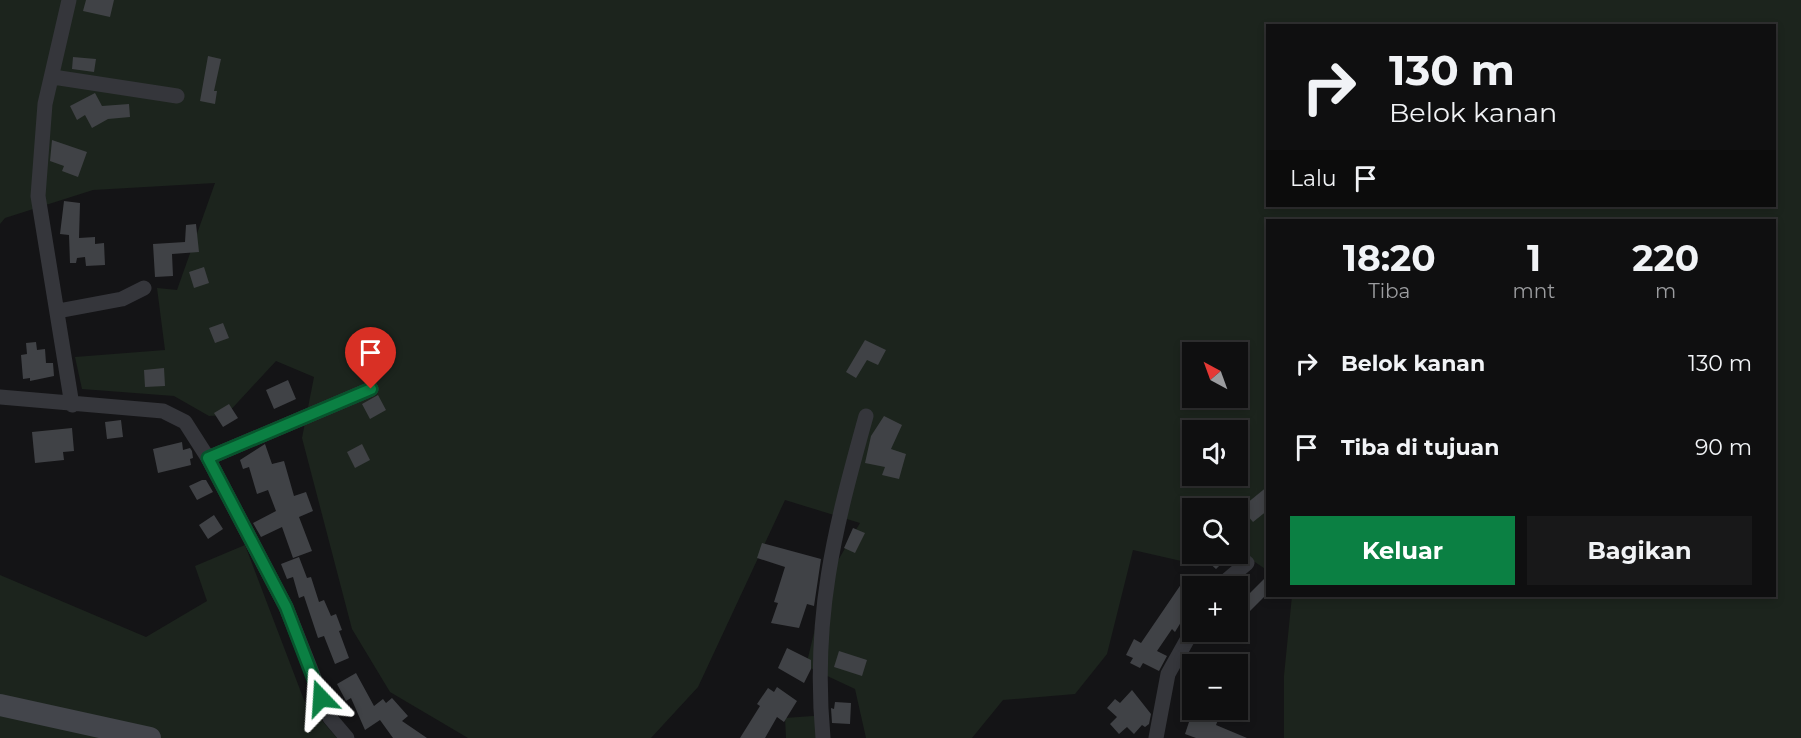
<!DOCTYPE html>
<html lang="id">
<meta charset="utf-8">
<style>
body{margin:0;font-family:Montserrat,sans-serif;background:#181819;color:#f1f3f6;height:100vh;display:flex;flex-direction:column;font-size:22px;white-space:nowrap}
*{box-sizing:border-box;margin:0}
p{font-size:20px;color:#9b9c9f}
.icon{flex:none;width:33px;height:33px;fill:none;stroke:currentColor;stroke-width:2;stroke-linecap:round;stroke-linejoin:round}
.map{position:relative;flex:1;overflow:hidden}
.panel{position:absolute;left:1266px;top:219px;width:510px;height:378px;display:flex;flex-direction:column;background:#0f0f10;border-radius:0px;box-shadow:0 3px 9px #0003,0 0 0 2px #2f2f30}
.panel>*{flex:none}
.hud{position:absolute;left:1266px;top:24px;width:510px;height:183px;border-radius:0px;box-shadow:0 3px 9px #0003,0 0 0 2px #2f2f30;background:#0f0f10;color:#f1f3f6;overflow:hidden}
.needle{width:39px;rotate:319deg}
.fabs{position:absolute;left:1182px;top:342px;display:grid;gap:12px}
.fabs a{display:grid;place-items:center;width:66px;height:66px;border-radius:0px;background:#0f0f10;box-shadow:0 3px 9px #0003,0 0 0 2px #2f2f30;font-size:30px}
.pin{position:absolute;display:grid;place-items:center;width:51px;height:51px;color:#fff;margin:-62px -26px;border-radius:50% 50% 50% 0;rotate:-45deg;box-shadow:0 0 6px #0007}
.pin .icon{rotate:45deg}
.me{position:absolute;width:66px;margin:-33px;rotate:340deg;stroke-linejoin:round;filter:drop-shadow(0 0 4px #0008)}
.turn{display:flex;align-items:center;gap:21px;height:126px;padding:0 24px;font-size:27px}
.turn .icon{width:78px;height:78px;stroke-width:2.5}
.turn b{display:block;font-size:42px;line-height:51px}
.then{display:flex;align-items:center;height:57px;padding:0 24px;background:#0003;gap:12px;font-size:22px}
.eta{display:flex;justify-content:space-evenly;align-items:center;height:102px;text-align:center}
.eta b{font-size:36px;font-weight:700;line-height:42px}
.action{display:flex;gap:12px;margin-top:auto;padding:12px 24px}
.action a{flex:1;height:69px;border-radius:0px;background:#0b8043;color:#fff;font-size:24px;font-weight:700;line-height:69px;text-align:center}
.action a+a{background:#181819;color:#f1f3f6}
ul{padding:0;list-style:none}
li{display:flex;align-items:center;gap:18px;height:84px;padding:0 24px}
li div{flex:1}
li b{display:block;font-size:22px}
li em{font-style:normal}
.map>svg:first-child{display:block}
</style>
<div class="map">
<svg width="1801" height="738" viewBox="0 0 1801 738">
<rect width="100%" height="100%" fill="#141416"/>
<path fill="#1c241d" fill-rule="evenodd" d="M0,0h1801v738h-517v-62l8,-80h482v-376h-506l-1,350 -29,-19v-43h-46v46h19l-21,9 -57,-13 -26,104 -32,40 -72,6 -31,38h-106l-11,-49 -49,-23 21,-87 33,-56 -75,-23 -87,187 -47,51h-183l-78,-46 -38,-63 -50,-191 12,-61 -38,-16 -50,54 -17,1 -35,-20 -92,-7 -7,-32 90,-7 -8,-62 20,2 38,-107 -122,7 -88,28 -5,6zM1268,26h506v180h-506zM1192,352h46v46h-46zM1192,430h46v46h-46z
M245,545l59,155 33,38h-337v-163l146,62 61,-36 -12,-35z
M827,715l3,23h-44l-1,-20z"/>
<path fill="#404246" d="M86,0h28l-4,17 -27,-6z
M208,56l13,3 -7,32h3l-2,13 -15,-3z
M73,57l23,2 -2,13 -22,-3z
M95,93l7,13 27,-2 1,13 -22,2 -16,9 -7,-13 -8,5 -7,-14z
M52,140l35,12 -9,25 -16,-6 2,-5 -14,-5z
M64,201l16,2 -1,35 16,-1v7l9,-1 1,22 -19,1 -1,-9 -8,1 -1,5h-6l-1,-28 -9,-1z
M196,224l3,28 -27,2 1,22 -18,1 -2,-33 32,-2 1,-17z
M204,267l5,16 -15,5 -5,-16z
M223,323l6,15 -14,5 -6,-15z
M865,340l21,10 -8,15 -11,-5 -11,18 -10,-6z
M36,342l1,8 8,-1 1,14h7l1,13 -24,5v-3l-7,1 -2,-24 6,-1 -1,-11z
M164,368l1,18 -20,1 -1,-17z
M288,380l8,19 -22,10 -8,-19z
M378,395l8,15 -16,9 -8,-15z
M229,404l9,14 -15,9 -9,-14z
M884,416l18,9 -11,24 15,5 -7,25 -17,-4 3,-8 -20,-4 6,-27z
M121,420l2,17 -16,2 -2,-17z
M72,428l2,23 -11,1 1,8 -29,3 -3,-31z
M182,442l1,8 7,-2 2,3 1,7 -3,1 1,6 -33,8 -5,-24z
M265,444l7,20 12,-3 10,35 12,-4 7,19 -14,6 13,34 -19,7 -11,-31 -21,10 -8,-14 23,-12 -8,-21 -11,4 -8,-27 -6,2 -3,-9z
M362,444l8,16 -15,8 -8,-16z
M202,480h4l7,12 -16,8 -8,-14z
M1268,486v24l-15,12 -12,-14z
M214,515l9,14 -15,10 -9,-14z
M853,528l12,5 -10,20 -11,-5z
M762,543l59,16 -7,47 -7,-2 -8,24 -28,-5 7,-20 -4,-1 11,-35 -28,-9z
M1199,554h21l6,5 -10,10z
M299,557l8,21 4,-1 8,25 5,-2 7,16 5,-2 6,16 -3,1 10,27 -14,6 -11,-28 -6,2 -14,-42 -5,2 -6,-21 -6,2 -6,-15z
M1268,575v18l-18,18 -12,-13v-14l12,9z
M1186,577l6,5v22l-17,28 -3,-3 -15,22 10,5 -8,15 -16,-8 -3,5 -10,-5 3,-5 -7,-3 8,-16 7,4z
M787,648l24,12v9l-7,14 -26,-15z
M839,651l28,9 -5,16 -28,-9z
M356,673l18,33 9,-7 3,4 6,-5 16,18 -6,5 25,17h-34l-13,-18 -15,10 -14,-32 -5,3 -9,-17z
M777,687l20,14 -13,21 -7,-5 -12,21h-25l20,-32 -3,-2 11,-16 6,4z
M1132,690l19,24 -2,10 -4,3 -3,-2 -8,9 -7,-7 -8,7 -9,-10 7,-7 -10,-9 8,-9 5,4z
M835,702l16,1 -1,21 -18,-1 -1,-15 3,1z
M1193,710h29l-6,15 31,13h-51l-11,-4z"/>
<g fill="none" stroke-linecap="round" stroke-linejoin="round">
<path stroke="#35363b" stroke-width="15" d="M69,0l-24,104 -7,92 34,209
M53,77l124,19
M58,311l64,-12 22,-11
M0,397l163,14 22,11 23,36 78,149 44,111 17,20
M208,458l163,-69
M1220,586l27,-23
M823,738c-11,-121 11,-207 43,-322
M1156,738l12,-64 24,-43"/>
<path stroke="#43454b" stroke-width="22" d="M0,705l150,33"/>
</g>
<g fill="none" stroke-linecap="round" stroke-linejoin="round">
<g stroke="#07532c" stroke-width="15">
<path id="route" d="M321,698l-35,-91 -78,-149 163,-69"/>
</g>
<use href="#route" stroke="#0b8043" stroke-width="10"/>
</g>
</svg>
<div class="fabs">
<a><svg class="needle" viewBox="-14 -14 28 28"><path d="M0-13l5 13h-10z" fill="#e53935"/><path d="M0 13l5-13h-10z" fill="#9b9c9f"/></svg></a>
<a><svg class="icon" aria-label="sound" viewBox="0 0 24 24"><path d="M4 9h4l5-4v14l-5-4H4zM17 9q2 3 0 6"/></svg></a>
<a><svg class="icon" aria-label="search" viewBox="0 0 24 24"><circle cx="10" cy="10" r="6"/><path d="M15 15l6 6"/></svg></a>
<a>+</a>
<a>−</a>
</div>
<div class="pin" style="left:371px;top:389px;background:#d93025"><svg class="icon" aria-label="arrive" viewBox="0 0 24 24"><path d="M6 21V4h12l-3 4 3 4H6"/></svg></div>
<svg class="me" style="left:321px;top:698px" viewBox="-20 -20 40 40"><path d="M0-17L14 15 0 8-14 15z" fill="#0b8043" stroke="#fff" stroke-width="4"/></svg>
<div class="hud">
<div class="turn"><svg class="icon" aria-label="right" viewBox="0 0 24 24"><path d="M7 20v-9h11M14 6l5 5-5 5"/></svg><div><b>130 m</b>Belok kanan</div></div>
<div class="then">Lalu<svg class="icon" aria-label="arrive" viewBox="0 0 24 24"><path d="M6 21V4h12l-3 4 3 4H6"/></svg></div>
</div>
<section class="panel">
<div class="eta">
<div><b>18:20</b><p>Tiba</p></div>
<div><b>1</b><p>mnt</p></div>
<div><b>220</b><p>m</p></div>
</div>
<ul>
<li><svg class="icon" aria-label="right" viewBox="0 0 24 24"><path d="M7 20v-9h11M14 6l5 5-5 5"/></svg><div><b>Belok kanan</b></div><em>130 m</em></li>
<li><svg class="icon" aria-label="arrive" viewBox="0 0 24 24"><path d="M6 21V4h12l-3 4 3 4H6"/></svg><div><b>Tiba di tujuan</b></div><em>90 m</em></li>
</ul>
<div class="action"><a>Keluar</a><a>Bagikan</a></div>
</section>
</div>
